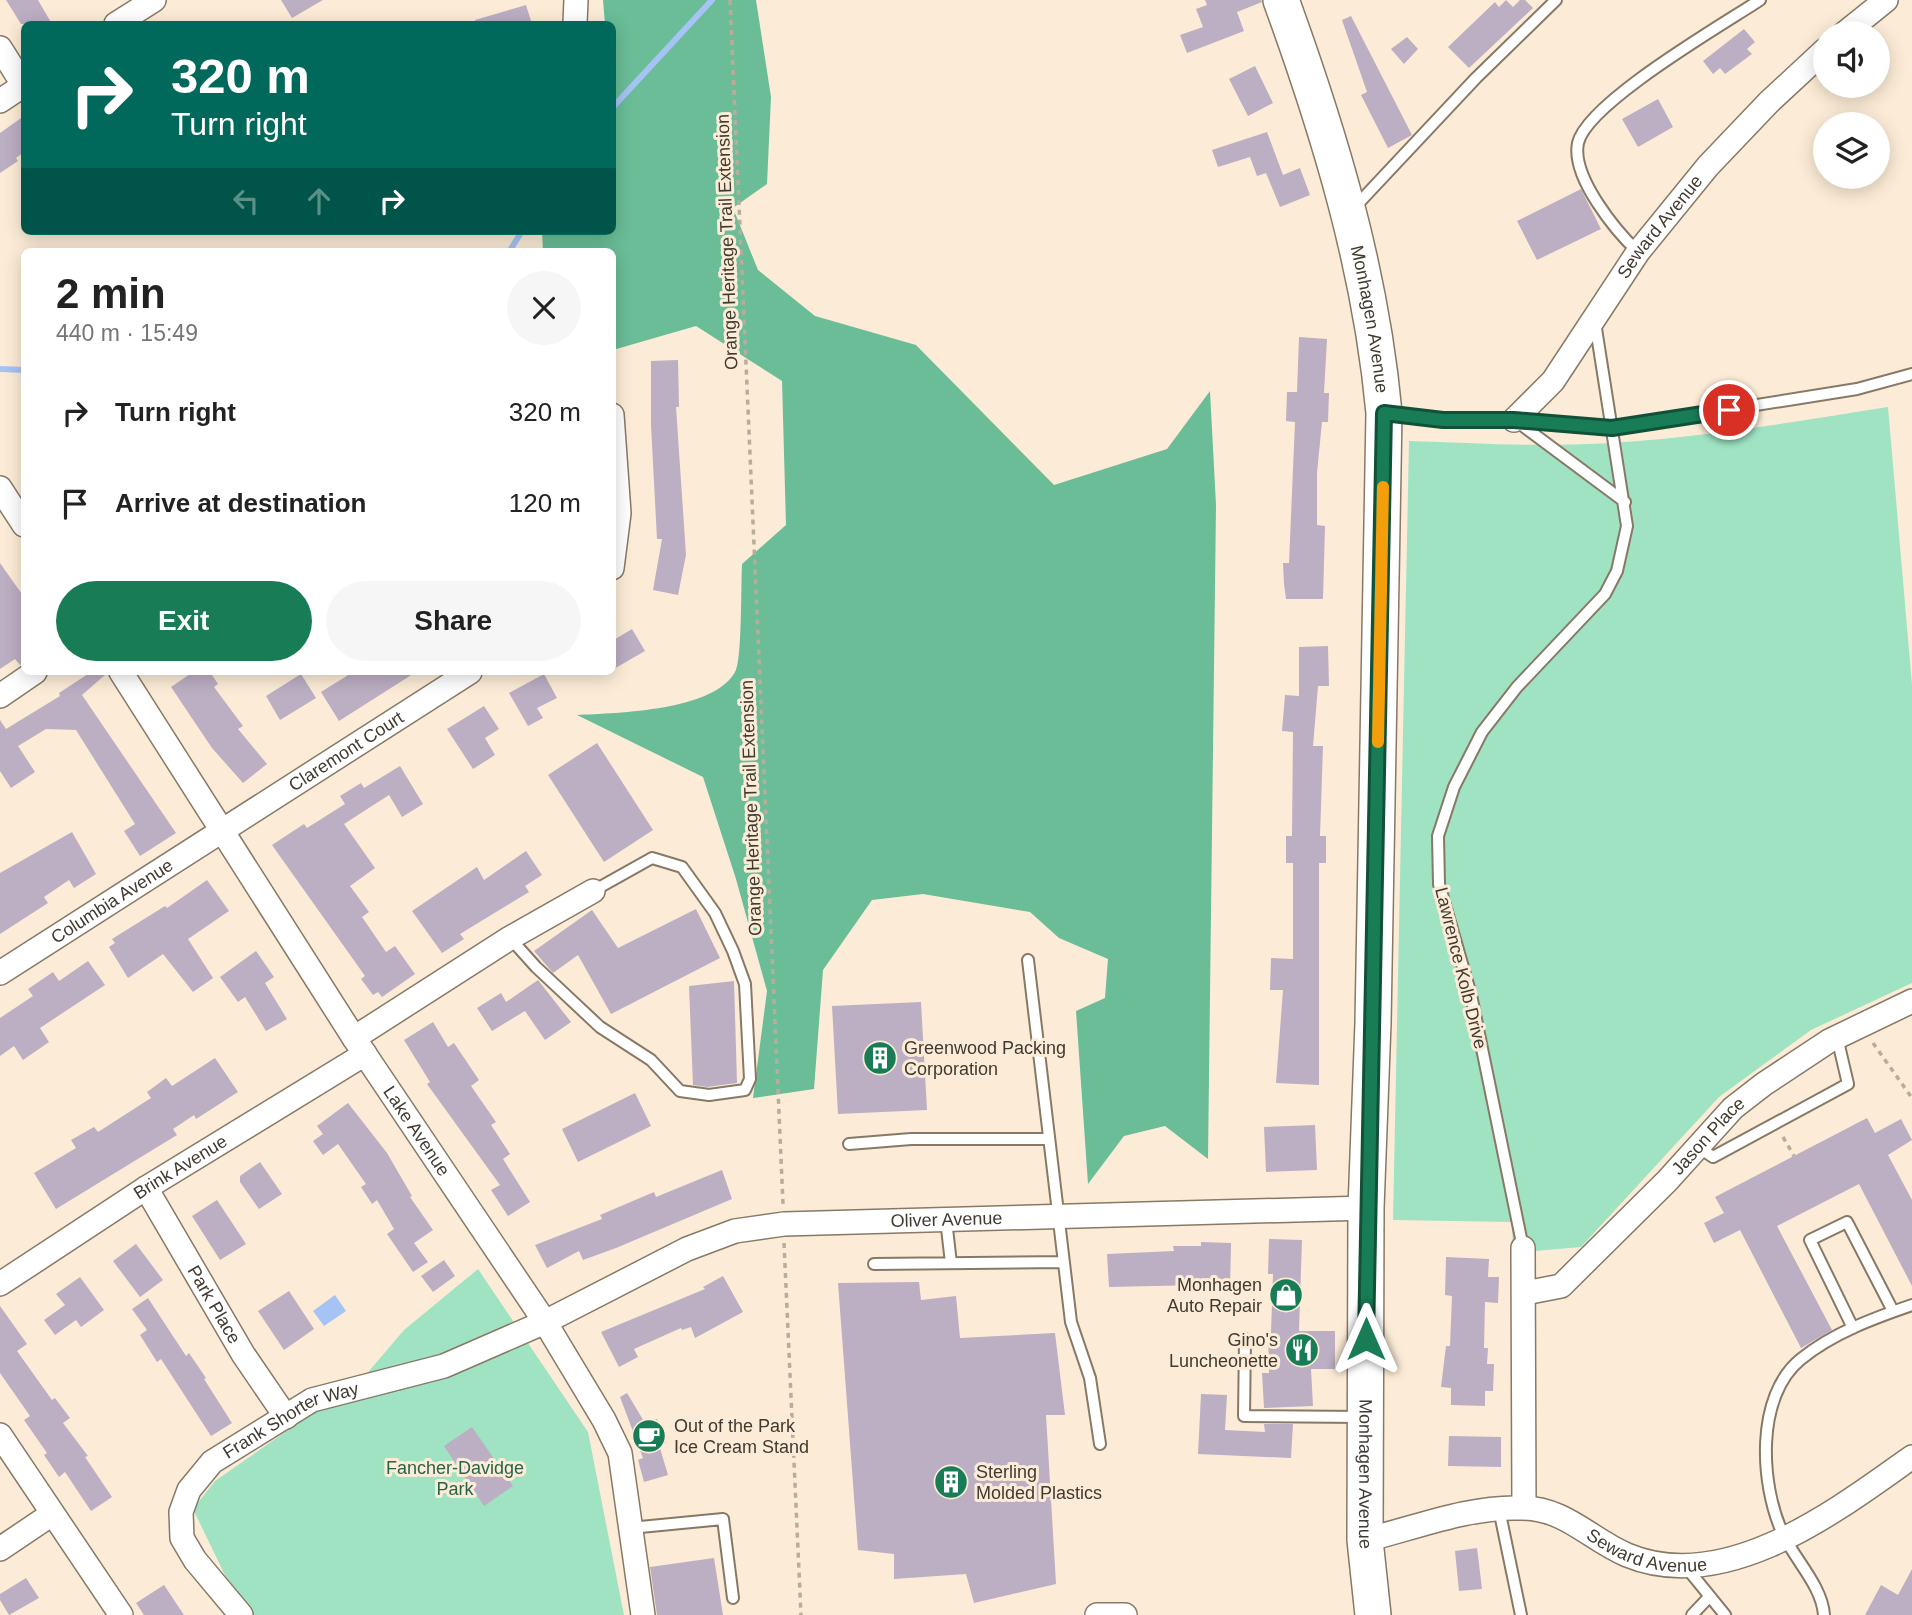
<!DOCTYPE html>
<meta charset="utf-8">
<style>
body{margin:0;font-family:Arial,sans-serif;background:#f6f6f6;color:#222;height:100vh;display:flex;flex-direction:column;font-size:26px;white-space:nowrap}
*{box-sizing:border-box;margin:0}
p{font-size:23px;color:#767676}
.icon{flex:none;width:38px;height:38px;fill:none;stroke:currentColor;stroke-width:2;stroke-linecap:round;stroke-linejoin:round}
.map{position:relative;flex:1;overflow:hidden}
.sheet{position:absolute;left:21px;top:248px;width:595px;height:427px;display:flex;flex-direction:column;background:#fff;border-radius:10px;box-shadow:0 4px 18px #0003}
.sheet>*{flex:none}
.hud{position:absolute;left:21px;top:21px;width:595px;height:214px;border-radius:10px;box-shadow:0 4px 18px #0003;background:#00695c;color:#fff;overflow:hidden}
.controls{position:absolute;left:1813px;top:21px;display:grid;gap:14px}
.controls a{display:grid;place-items:center;width:77px;height:77px;border-radius:50%;background:#fff;box-shadow:0 4px 18px #0003;font-size:35px}
.pin{position:absolute;display:grid;place-items:center;width:60px;height:60px;color:#fff;margin:-30px;border:4px solid #fff;border-radius:50%;box-shadow:0 2px 7px #0007}
.me{position:absolute;width:77px;margin:-38px;rotate:0deg;stroke-linejoin:round;filter:drop-shadow(0 0 5px #0008)}
.turn{display:flex;align-items:center;gap:24px;height:147px;padding:0 35px;font-size:32px}
.turn .icon{width:91px;height:91px;stroke-width:2.5}
.turn b{display:block;font-size:49px;line-height:60px}
.lanes{display:flex;align-items:center;height:66px;padding:0 35px;background:#0003;justify-content:center;gap:35px;direction:ltr}
.lanes .off{opacity:.35}
.round{display:grid;place-items:center;flex:none;width:74px;height:74px;border-radius:37px;background:#f6f6f6}
.overview{display:flex;align-items:center;justify-content:space-between;height:119px;padding:0 35px}
h1{font-size:42px;font-weight:800;line-height:52px}
.cta{display:flex;gap:14px;margin-top:auto;padding:14px 35px}
.cta a{flex:1;height:80px;border-radius:42px;background:#187d56;color:#fff;font-size:28px;font-weight:800;line-height:80px;text-align:center}
.cta a+a{background:#f6f6f6;color:#222}
ul{padding:0;list-style:none}
li{display:flex;align-items:center;gap:21px;height:91px;padding:0 35px}
li div{flex:1}
li b{display:block;font-size:26px}
li em{font-style:normal}
.map>svg:first-child{display:block}
</style>
<div class="map">
<svg width="1912" height="1615" viewBox="0 0 1912 1615">
<rect width="100%" height="100%" fill="#fcecd7"/>
<path fill="#9fe3c2" d="M1888,407l24,278v298l-101,47 -92,67 -138,150 -68,6 -1,-31 -119,-2 16,-779c45,1 89,4 134,4 116,0 232,-20 345,-38z
M478,1269l110,163 36,183h-374l-13,-15 -44,-91 22,-28 149,-104 40,-47z"/>
<path fill="#6abd97" d="M603,0h153l15,97 -4,87 -34,24 25,62 57,46 101,29 138,140 113,-36 43,-58 6,114 -8,654 -43,-33 -41,10 -36,48 -12,-173 29,-13 3,-39 -49,-21 -29,-26 -107,-18 -51,6 -49,70 -9,119 -61,9 14,-107 -31,-112 -33,-102 -126,-62c40,-2 140,-4 159,-45 6,-13 5,-87 6,-106l44,-39 -4,-144 -86,-55 -83,24 -1,-98h-69l-1,-21h70v-207h-7z"/>
<path fill="#a6c3f5" d="M335,1295l11,16 -22,15 -11,-15z"/>
<g fill="none" stroke-linecap="round" stroke-linejoin="round">
<path stroke="#a6c3f5" stroke-width="6" d="M612,108l100,-108
M509,252l13,-21
M0,369l24,1"/>
</g>
<path fill="#bcaec3" d="M6,0h32l14,24h-31z
M281,0h42l-31,18z
M1205,0h56l1,2 -25,10 7,19 -57,22 -7,-18 23,-8 -7,-18 11,-4z
M1506,0l7,7 7,-7h5l8,8 -64,60 -21,-21 47,-45 4,5z
M526,5l6,19h-57v-4z
M1351,16l61,119 -24,13 -27,-53 6,-3 -25,-72z
M1744,29l11,13 -8,7 5,5 -27,20 -5,-6 -7,6 -10,-13z
M1407,37l11,12 -14,15 -13,-15z
M1255,66l18,37 -25,13 -19,-37z
M1658,99l15,28 -35,20 -16,-28z
M24,116v36l-8,6 2,3 -18,12v-40z
M1267,132l16,43 17,-7 10,27 -30,12 -14,-34 -9,3 -7,-19 -32,10 -6,-17z
M1581,189l20,40 -64,31 -20,-39z
M1299,337l28,2 -3,54h5l-1,29h-6l-5,51v52l8,1 -2,73h-37l-2,-15 -1,-21h6l6,-141 -9,-1 1,-29h10z
M678,360l1,47h-3l10,148 -8,40 -25,-5 9,-51h-5l-6,-114v-64z
M0,563l24,34v65l-4,3 -5,-6 -15,10z
M632,629l13,22 -33,19v-29z
M1328,646l1,40h-11l-5,60h10l-3,90h6v27h-7v222l-43,-2 7,-93h-13l1,-32 22,1v-96h-7v-27h6l1,-104 -11,-1 3,-36 14,1v-49z
M91,672l14,3 -23,20 94,138 -36,23 -16,-25 11,-7 -59,-94 -30,-1 -28,17 17,26 -24,16 -11,-17v-51l6,9 54,-33 -1,-3z
M193,672h17l8,12 -4,3 29,39 -5,3 29,35 -24,19 -31,-35 -41,-61z
M353,672h63l-77,49 -18,-29z
M301,674l15,24 -36,22 -14,-24z
M544,674l13,24 -20,10 6,10 -15,8 -19,-33z
M484,706l15,23 -14,9 10,17 -22,14 -26,-40z
M597,743l56,87 -49,32 -56,-87z
M400,766l23,38 -21,13 -13,-22 -45,29 31,44 -25,18 19,26 -7,5 24,35 9,-6 20,28 -33,23 -4,-5 -5,3 -12,-16 4,-3 -93,-131 32,-21 3,4 38,-24 -5,-8 21,-13 3,5z
M72,832l24,42 -22,14 -5,-8 -25,17 4,6 -48,31v-61z
M526,851l16,24 -17,11 4,6 -69,42 4,5 -22,14 -30,-42 65,-44 7,13z
M207,880l22,31 -41,28 25,39 -20,14 -30,-38 -35,24 -19,-31 6,-4 -3,-4 53,-33 2,2z
M696,909l24,49 -109,56 -33,-59 -25,18 -19,-22 58,-41 26,38z
M256,951l18,26 -9,6 22,36 -21,12 -21,-34 -7,5 -18,-25z
M88,961l17,24 -65,43 9,14 -26,18 -9,-14 -14,10v-38l33,-22 -5,-7 25,-17 6,9z
M538,980l33,42 -26,18 -20,-29 -33,20 -15,-23 24,-15 5,9z
M734,981l3,102 -30,4 -14,-2 -4,-99z
M921,1002l6,108 -89,4 -6,-108z
M433,1022l15,25 6,-4 25,37 -8,6 25,36 -5,3 19,29 -7,5 27,43 -22,14 -17,-26 9,-5 -73,-101 3,-2 -26,-42z
M215,1058l23,34 -42,27 -2,-4 -21,14 4,6 -121,74 -22,-36 42,-25 -5,-8 23,-13 4,5 53,-34 -4,-6 19,-14 6,8z
M635,1093l16,33 -73,36 -16,-33z
M348,1103l39,50 25,43 -2,1 23,33 -19,13 14,19 -15,10 -26,-38 7,-5 -17,-29 -5,4 -11,-17 5,-3 -28,-40 -15,11 -10,-14 10,-7 -6,-8z
M1867,1118l8,15 26,-14 11,21 -24,15 24,45v86l-53,-102 -82,42 55,104 -31,18 -61,-118 -26,13 -10,-20 20,-10 -9,-16z
M1315,1125l2,45 -51,2 -2,-45z
M260,1162l22,32 -23,15 -19,-27v-6z
M722,1170l10,29 -116,49 -33,12 -4,-9 -32,17 -12,-23 67,-26 -2,-4 54,-23 2,5z
M217,1200l29,44 -26,16 -28,-44z
M1269,1239l33,1 -3,91h36v38h-24l2,37 -49,2 -2,-35h7l-1,-41h3l2,-58h-5z
M1201,1242l30,1 -1,46h-29v-4l-92,2 -2,-33 67,-3 -1,-5h28z
M136,1244l27,36 -23,17 -27,-36z
M1446,1257l43,2 -1,18h11l-1,26 -13,-1 -1,46h4l-1,16h7l-1,27h-8v15l-34,-1v-17l-10,-1 5,-41h4l2,-50 -7,-1z
M444,1260l11,16 -22,16 -12,-16z
M723,1276l20,36 -48,26 -4,-11 -9,3 -1,-2 -47,21 4,8 -19,10 -18,-35 104,-43 -2,-2z
M80,1277l24,33 -23,17 -5,-7 -21,15 -11,-15 21,-15 -9,-11z
M919,1282l2,18 35,-4 4,42 95,-5 10,82h-19l10,169 -82,19 -8,-29 -72,5v-25l-36,-4 -20,-267z
M289,1291l25,38 -30,21 -26,-39z
M148,1298l38,58 3,-3 17,25 -2,1 28,44 -21,13 -50,-77 -4,3 -17,-27 7,-5 -15,-21z
M0,1306l27,38 -10,7 35,49 3,-2 15,20 -7,5 25,33 -3,1 27,40 -21,14 -26,-39 -6,5 -15,-22 3,-2 -23,-33 6,-4 -30,-43z
M627,1393l18,30 12,-4 9,24 -7,2 9,30 -24,7 -6,-22 5,-2 -23,-61z
M1201,1394l26,1 -2,35 40,2 -1,-8h29l-2,34 -93,-4z
M472,1427l41,59 -29,20 -40,-60z
M1449,1436l52,1v30l-53,-1z
M1477,1548l5,41 -23,2 -4,-40z
M714,1558l9,57h-66l-7,-48z
M1912,1569v46h-47l16,-30 17,10z
M26,1578l13,20 -30,17 -9,-15v-6z
M164,1585l20,30h-40l-8,-12z"/>
<g fill="none" stroke-linecap="round" stroke-linejoin="round">
<g stroke="#877966" stroke-width="14">
<path id="lane" d="M1353,209l123,-131 80,-78
M1638,252c-22,-21 -67,-75 -60,-109 9,-40 144,-118 182,-143
M1389,414l54,6h71l98,8 245,-39 55,-15
M1515,420l110,82
M510,938l26,29 64,60 51,33 29,31 29,4 36,-5 5,-11 -5,-95 -12,-33 -18,-38 -33,-46 -30,-9 -59,33
M1028,960l43,362 19,56 10,66
M849,1144l62,-5h137
M1698,1147l15,10 135,-73 -11,-47
M946,1220l5,43
M1523,1248l-52,-253 -32,-111 -1,-48 16,-49 28,-55 35,-45 88,-93 12,-23 10,-45 -32,-204
M874,1264l189,-2
M1853,1328l-43,-88 37,-18 46,89
M1245,1339l-1,77 119,1
M1499,1509l22,106
M630,1528l93,-9 10,79
M1686,1567l39,48
M1692,1615l17,-18
M1824,1615c-2,-29 -29,-55 -41,-81 -23,-49 -28,-138 18,-175 32,-26 73,-41 111,-54"/>
</g>
<g stroke="#877966" stroke-width="26">
<g id="street">
<path d="M575,23l1,-23"/>
<path d="M116,24l38,-24"/>
<path d="M1845,33l41,-33"/>
<path d="M0,48l24,38"/>
<path d="M0,101l24,-16"/>
<path d="M612,415l7,98 -7,55"/>
<path id="s1" d="M1514,420l39,-39 85,-129 70,-86 61,-64 56,-52"/>
<path d="M0,488l24,37"/>
<path id="s2" d="M121,672l233,366 191,284 59,98 16,33 23,162"/>
<path d="M0,696l35,-24"/>
<path id="s3" d="M0,973l470,-301"/>
<path d="M354,1038l156,-100 83,-47"/>
<path id="s4" d="M146,1188l97,166 43,63"/>
<path d="M1523,1248l1,259"/>
<path id="s5" d="M0,1284l146,-96 219,-134"/>
<path id="s6" d="M1525,1293l36,-7 106,-105 66,-73 31,-24 65,-43 83,-40"/>
<path d="M0,1435l121,180"/>
<path id="s7" d="M1365,1540c50,-12 104,-34 156,-32 45,0 68,31 106,47 98,41 209,-44 285,-98"/>
<path d="M0,1549l52,-35"/>
<path id="s8" d="M241,1615l-46,-55 -13,-22 -1,-26 8,-22 23,-28 100,-62 132,-34 101,-44 142,-73 48,-18 49,-7 582,-16"/>
<path d="M1097,1615h28"/>
</g>
</g>
<g stroke="#877966" stroke-width="38">
<g id="primary">
<path id="s9" d="M1281,0c49,135 90,270 103,413l-11,610 -7,185 -1,332 8,75"/>
</g>
</g>
<path stroke="#b8ac9b" stroke-width="3.5" stroke-dasharray="5 5" stroke-linecap="butt" d="M730,0l53,1204
M1873,1043l39,55
M1783,1137l11,19
M784,1243l17,372"/>
<use href="#lane" stroke="#fff" stroke-width="10"/>
<use href="#street" stroke="#fff" stroke-width="23"/>
<use href="#primary" stroke="#fff" stroke-width="35"/>
</g>
<g fill="none" stroke-linecap="round" stroke-linejoin="round">
<g stroke="#105138" stroke-width="18">
<path id="route" d="M1366,1339l18,-926 59,7h71l98,8 117,-18"/>
</g>
<use href="#route" stroke="#187d56" stroke-width="12"/>
<path stroke="#f59e0b" stroke-width="12" d="M1378,742l5,-255"/>
</g>
<defs>
<g id="building-disc" transform="scale(1.75)"><circle r="9.5" fill="#187d56" stroke="#fcecd7"/><path d="M-4-6H4V6H1V3H-1V6H-4ZM-2.5-4.3h1.7v1.8h-1.7ZM.8-4.3h1.7v1.8H.8ZM-2.5-1h1.7V.8h-1.7ZM.8-1h1.7V.8H.8Z" fill="#fff"/></g>
<g id="shop-disc" transform="scale(1.75)"><circle r="9.5" fill="#187d56" stroke="#fcecd7"/><path d="M-5-2.5h2.3a2.7 3.5 0 0 1 5.4 0H5L5.5 6h-11ZM-1.5-2.5h3a1.5 2.3 0 0 0-3 0Z" fill="#fff"/></g>
<g id="restaurant-disc" transform="scale(1.75)"><circle r="9.5" fill="#187d56" stroke="#fcecd7"/><path d="M-5-6h1v4h1v-4h1v4h1v-4h1v5L-1.5 .5V6h-2V.5L-5-1ZM5-6V6H3V1.5H1.5Q1.5-4 5-6Z" fill="#fff"/></g>
<g id="cafe-disc" transform="scale(1.75)"><circle r="9.5" fill="#187d56" stroke="#fcecd7"/><path d="M-5.5-4.5H6V0H3Q3 3.5 0 3.5H-2.5Q-5.5 3.5-5.5 0ZM3-3.2v2h1.7v-2ZM-6 4.5H4V6H-6Z" fill="#fff"/></g>
</defs>
<g fill-rule="evenodd">
<use href="#building-disc" x="880" y="1058"/>
<use href="#shop-disc" x="1286" y="1295"/>
<use href="#restaurant-disc" x="1302" y="1350"/>
<use href="#cafe-disc" x="649" y="1436"/>
<use href="#building-disc" x="951" y="1482"/>
</g>
<g text-anchor="middle" stroke-width="6" stroke-linejoin="round" paint-order="stroke">
<g font-size="18" fill="#403a31" stroke="#fcecd7">
<text dy="6" stroke="none"><textPath href="#s1" startOffset="243">Seward Avenue</textPath></text>
<text transform="translate(727 242) rotate(-92)" y="6">Orange Heritage Trail Extension</text>
<text dy="6" stroke="none"><textPath href="#s9" startOffset="332">Monhagen Avenue</textPath></text>
<text dy="6" stroke="none"><textPath href="#s3" startOffset="411">Claremont Court</textPath></text>
<text transform="translate(751 808) rotate(-92)" y="6">Orange Heritage Trail Extension</text>
<text dy="6" stroke="none"><textPath href="#s3" startOffset="133">Columbia Avenue</textPath></text>
<text transform="translate(1461 968) rotate(76)" y="6">Lawrence Kolb Drive</text>
<text dy="6" stroke="none"><textPath href="#s2" startOffset="546">Lake Avenue</textPath></text>
<text dy="6" stroke="none"><textPath href="#s6" startOffset="247">Jason Place</textPath></text>
<text dy="6" stroke="none"><textPath href="#s5" startOffset="215">Brink Avenue</textPath></text>
<text dy="6" stroke="none"><textPath href="#s8" startOffset="970">Oliver Avenue</textPath></text>
<text dy="6" stroke="none"><textPath href="#s4" startOffset="135">Park Place</textPath></text>
<text dy="6" stroke="none"><textPath href="#s8" startOffset="273">Frank Shorter Way</textPath></text>
<text dy="6" stroke="none"><textPath href="#s9" startOffset="1488">Monhagen Avenue</textPath></text>
<text dy="6" stroke="none"><textPath href="#s7" startOffset="296">Seward Avenue</textPath></text>
</g>
<g font-size="18" fill="#403a31" stroke="#fcecd7" text-anchor="start">
<text x="904" y="1054">Greenwood Packing<tspan x="904" dy="21">Corporation</tspan></text>
<text x="1262" y="1291" text-anchor="end">Monhagen<tspan x="1262" dy="21">Auto Repair</tspan></text>
<text x="1278" y="1346" text-anchor="end">Gino's<tspan x="1278" dy="21">Luncheonette</tspan></text>
<text x="674" y="1432">Out of the Park<tspan x="674" dy="21">Ice Cream Stand</tspan></text>
<text x="976" y="1478">Sterling<tspan x="976" dy="21">Molded Plastics</tspan></text>
</g>
<g font-size="18" fill="#26644a" stroke="#fcecd7">
<text x="455" y="1474">Fancher-Davidge<tspan x="455" dy="21">Park</tspan></text>
</g>
</g>
</svg>
<div class="controls">
<a><svg class="icon" aria-label="sound" viewBox="0 0 24 24"><path d="M4 9h4l5-4v14l-5-4H4zM17 9q2 3 0 6"/></svg></a>
<a><svg class="icon" aria-label="layers" viewBox="0 0 24 24"><path d="M12 4l9 5-9 5-9-5zM3 14l9 5 9-5"/></svg></a>
</div>
<div class="pin" style="left:1729px;top:410px;background:#d93025"><svg class="icon" aria-label="arrive" viewBox="0 0 24 24"><path d="M6 21V4h12l-3 4 3 4H6"/></svg></div>
<svg class="me" style="left:1366px;top:1339px" viewBox="-20 -20 40 40"><path d="M0-17L14 15 0 8-14 15z" fill="#187d56" stroke="#fff" stroke-width="4"/></svg>
<div class="hud">
<div class="turn"><svg class="icon" aria-label="right" viewBox="0 0 24 24"><path d="M7 20v-9h11M14 6l5 5-5 5"/></svg><div><b>320 m</b>Turn right</div></div>
<div class="lanes"><svg class="icon off" aria-label="left" viewBox="0 0 24 24"><path d="M17 20v-9H6M10 6l-5 5 5 5"/></svg><svg class="icon off" aria-label="ahead" viewBox="0 0 24 24"><path d="M12 20V5M6 11l6-6 6 6"/></svg><svg class="icon" aria-label="right" viewBox="0 0 24 24"><path d="M7 20v-9h11M14 6l5 5-5 5"/></svg></div>
</div>
<section class="sheet">
<div class="overview"><div><h1>2 min</h1><p>440 m · 15:49</p></div><a class="round"><svg class="icon" aria-label="close" viewBox="0 0 24 24"><path d="M6 6l12 12M18 6L6 18"/></svg></a></div>
<ul>
<li><svg class="icon" aria-label="right" viewBox="0 0 24 24"><path d="M7 20v-9h11M14 6l5 5-5 5"/></svg><div><b>Turn right</b></div><em>320 m</em></li>
<li><svg class="icon" aria-label="arrive" viewBox="0 0 24 24"><path d="M6 21V4h12l-3 4 3 4H6"/></svg><div><b>Arrive at destination</b></div><em>120 m</em></li>
</ul>
<div class="cta"><a>Exit</a><a>Share</a></div>
</section>
</div>
